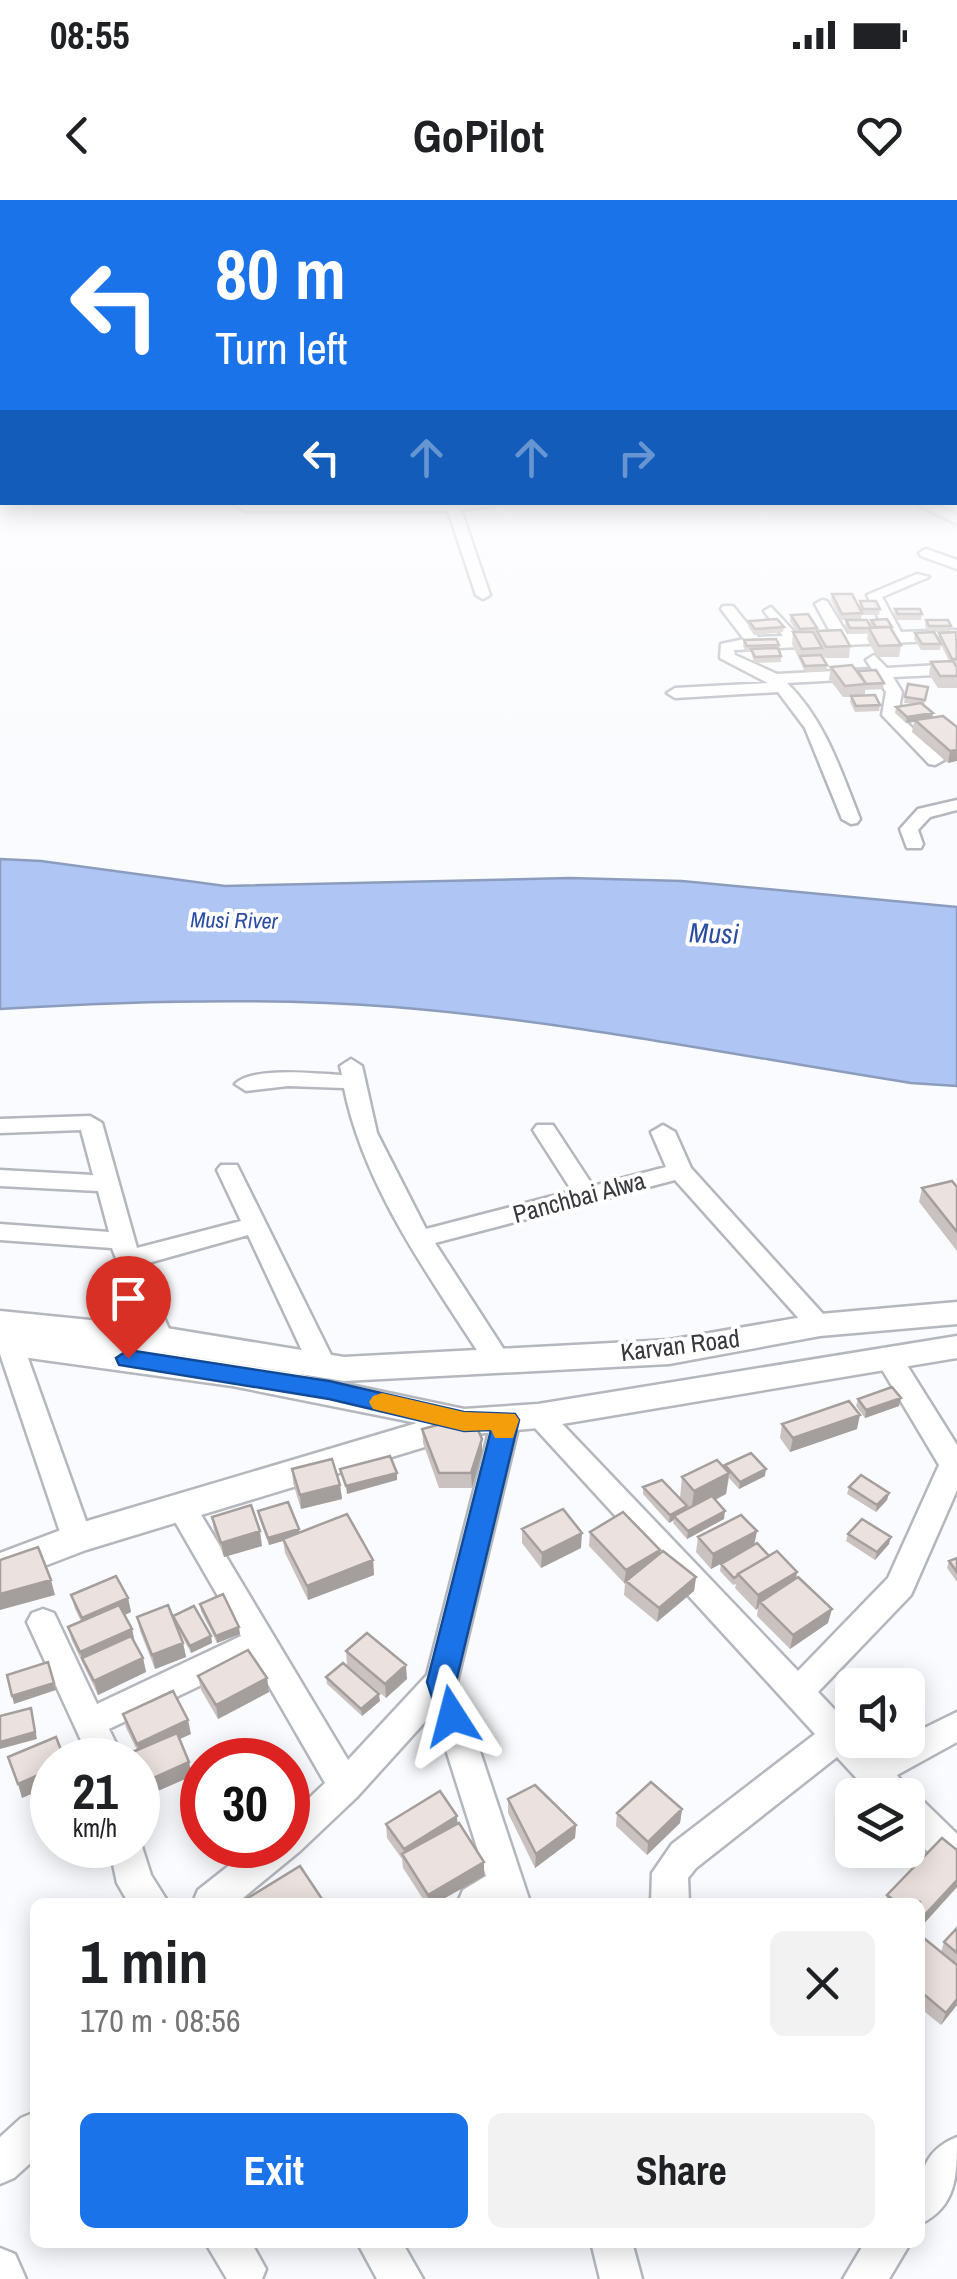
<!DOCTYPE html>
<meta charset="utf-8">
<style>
body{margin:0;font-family:"Archivo Narrow",sans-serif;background:#f2f2f2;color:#202124;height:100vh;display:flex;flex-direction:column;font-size:38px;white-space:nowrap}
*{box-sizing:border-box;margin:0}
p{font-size:32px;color:#757577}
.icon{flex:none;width:55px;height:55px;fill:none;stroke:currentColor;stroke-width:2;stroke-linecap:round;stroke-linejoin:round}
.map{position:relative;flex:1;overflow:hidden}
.side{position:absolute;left:30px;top:1698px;width:895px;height:350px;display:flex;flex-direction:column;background:#fff;border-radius:15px;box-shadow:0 5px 25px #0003}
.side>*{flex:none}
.banner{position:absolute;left:0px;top:0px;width:958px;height:305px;box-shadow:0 5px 25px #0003;background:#1a73e8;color:#fff;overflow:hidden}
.controls{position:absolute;left:835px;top:1468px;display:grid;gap:20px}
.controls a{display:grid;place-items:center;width:90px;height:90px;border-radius:15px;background:#fff;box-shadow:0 5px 25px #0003;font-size:50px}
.speed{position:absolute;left:30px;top:1538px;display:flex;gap:20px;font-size:50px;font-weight:700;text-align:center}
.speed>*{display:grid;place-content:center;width:130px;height:130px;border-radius:50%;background:#fff;box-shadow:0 5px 25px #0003;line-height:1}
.speed small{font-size:25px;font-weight:400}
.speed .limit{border:15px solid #d22;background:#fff;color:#111}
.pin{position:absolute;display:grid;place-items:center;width:85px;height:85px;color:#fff;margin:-102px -42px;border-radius:50% 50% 50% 0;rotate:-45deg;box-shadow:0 0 10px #0007}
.pin .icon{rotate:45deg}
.me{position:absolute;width:110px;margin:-55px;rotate:351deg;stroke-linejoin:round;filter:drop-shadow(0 0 8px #0008)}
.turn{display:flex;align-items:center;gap:35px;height:210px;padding:0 50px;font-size:45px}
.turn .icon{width:130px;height:130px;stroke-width:2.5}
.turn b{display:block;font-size:70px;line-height:85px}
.lanes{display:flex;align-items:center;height:95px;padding:0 50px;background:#0003;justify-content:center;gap:50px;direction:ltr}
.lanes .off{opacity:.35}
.round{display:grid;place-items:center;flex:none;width:105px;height:105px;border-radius:15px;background:#f2f2f2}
.headline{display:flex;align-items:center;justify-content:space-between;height:170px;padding:0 50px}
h1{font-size:60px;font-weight:800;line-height:75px}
.cta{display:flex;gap:20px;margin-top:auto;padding:20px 50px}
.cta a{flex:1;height:115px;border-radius:15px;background:#1a73e8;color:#fff;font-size:40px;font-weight:800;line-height:115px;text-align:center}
.cta a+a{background:#f2f2f2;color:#202124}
.status{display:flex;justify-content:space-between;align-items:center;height:70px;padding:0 50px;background:#fff;direction:ltr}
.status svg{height:28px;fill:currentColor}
header{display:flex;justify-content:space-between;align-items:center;height:130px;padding:0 50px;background:#fff;font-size:45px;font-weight:800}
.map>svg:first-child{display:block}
</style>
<div class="status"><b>08:55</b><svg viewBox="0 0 49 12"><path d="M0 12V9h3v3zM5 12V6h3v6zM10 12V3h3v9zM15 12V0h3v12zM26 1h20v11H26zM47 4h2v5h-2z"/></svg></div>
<header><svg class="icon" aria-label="back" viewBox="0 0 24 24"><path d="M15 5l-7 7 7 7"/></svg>GoPilot<svg class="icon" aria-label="heart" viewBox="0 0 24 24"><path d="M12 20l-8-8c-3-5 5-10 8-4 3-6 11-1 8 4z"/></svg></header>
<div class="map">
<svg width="957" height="2079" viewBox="0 0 957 2079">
<rect width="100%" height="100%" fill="#fafbfe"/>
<path fill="#afc6f4" stroke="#8b9cbd" stroke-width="2.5" d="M0,659l41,2 184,25 345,-8 112,3 275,26v179l-46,-3c-172,-27 -344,-62 -517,-76 -129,-10 -266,-6 -394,2z"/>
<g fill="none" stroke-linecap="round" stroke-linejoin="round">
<g stroke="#b4b7be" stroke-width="5">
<path id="minor" d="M231,302l17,1 270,-1 -57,8 29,85 -7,4 -7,-4 -28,-84h-203z
M912,302h18l27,13v9z
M926,349l31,11v9l-36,-13 -2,-3z
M917,374l12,3 -47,20 19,35 56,-2v10l-223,10 1,5 42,19 95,-5 -6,-9 8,-5 13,13 70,-4v10l-64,3 9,15 -4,22 43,42 3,4 -9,5 -6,-1 -47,-49 4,-23 -9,-14 -90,5c38,37 54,88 73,136l-3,4 -6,1 -9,-5 -37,-91 -27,-36 -103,6 -8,-5 8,-5 93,-5 -48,-25 1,-14 23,-5 -23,-30 2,-3h10l25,31 25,-1 -19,-25 7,-4 27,29 34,-1 -17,-31 7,-4 5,1 20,33 39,-1 -19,-38z
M957,600v10l-27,7 -12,13 5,14 -2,4h-14l-7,-19 18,-20z
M351,859l11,7 15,67 49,96 146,-38 -39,-61 4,-5h16l40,61 73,-19 -15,-35 12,-7 12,7 16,36 142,157 -4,7h-18l-136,-152 -240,63 77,119 -3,7h-20c-56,-88 -124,-178 -145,-281l-56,-2 -42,5 -11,-7c19,-18 80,-10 107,-9l-2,-9z
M90,916l12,7 35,125 104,-27 -24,-51 4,-5h16l99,200 -4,7h-20l-64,-137 -107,30 32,73 -4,7h-18l-4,-7 -35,-90 -112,-8v-16l109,8 -11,-41 -98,-5v-16l93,5 -12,-45 -81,3v-14z
M10,1134l9,3 4,7 69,194 -4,8 -11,4 -11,-4 -4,-8 -62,-184v-16z
M890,1151l10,3 57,91v45l-46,105 -93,97 34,36v12h12l12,12 23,-12h9v-4l49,-24v30l-60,33 14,19 9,4 37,36v39l-12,-4 -37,-37v-37h-36l-35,-38 -141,111 -8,10 1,24h-38l1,-29 20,-29 143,-110 -291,-318 4,-7 10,-3 10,3 250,262 90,-93 51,-113 -62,-104 3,-7z
M506,1210l10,3 4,7 -63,262 73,220h-72l5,-12 23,-14 -52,-164 -77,85 -57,54 -62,51h-45l5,-12 57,-45h33v-27l37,-35 -71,-123 -145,69 15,31h-34l-63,-138 5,-9 11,-4 11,4 43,91 144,-68 -75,-130 5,-8 10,-3 10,3 157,262 79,-85 65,-255 4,-7z
M138,1634l13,41 17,27h-40l-11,-19 -8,-38h29z
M35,1912v47l-21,19 -14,6v-47l21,-19z
M957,1937c0,38 0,70 -37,87 0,-38 -5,-70 37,-87z
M205,2042h46l15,27 -4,10h-35z
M357,2042h45l21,37h-46z
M591,2042h41l10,37h-42z
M865,2042h46l-22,37h-46z
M0,2048l15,6 11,25h-26z"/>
</g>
<g stroke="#b4b7be" stroke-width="5">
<path id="tertiary" d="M957,1102v22l-137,12 -151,28 -325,17 -227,-36 172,27 175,37 74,-5 419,-68v22l-419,70 -74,7 -378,115 -86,33v-30l77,-29 340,-101 -185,-37 -232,-32v-43l160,16 184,30 325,-17 151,-26z"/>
</g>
<use href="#minor" fill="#fff" fill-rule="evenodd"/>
<use href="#tertiary" fill="#fff" fill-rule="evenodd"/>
</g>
<path fill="#cac2c0" d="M955,295h2v18l-8,-4 1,-7h5z
M832,394l30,19 -1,6 -20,1 -10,-20z
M860,401l20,8 -1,6h-17l-3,-8z
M895,409l27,5 -1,6h-24l-3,-6z
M791,415l26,13v6h-3l2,4 1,-7 33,15 -1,12h-24l-4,-5 6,12 -1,6 -21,1 -13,-28 1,-12h4l-7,-11z
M846,420l24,5 1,-5 21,7v3l9,15 -2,12h-22l-10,-18 1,-6 -19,1 -4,-8z
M926,420l25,6 -1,6h-22l-3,-6z
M749,421l35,6 -1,5 -29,3 -6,-9z
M915,433l23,6 1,-6 18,1v30h-2l2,4v20h-19l-9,-14 2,-12 18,-1 -8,-16 -1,5h-19l-7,-11z
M744,440l35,5 -1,5 3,6v6l-27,1 -3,-11h-5l-3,-6z
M831,467l27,6 26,10 -1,6 -18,1v5l15,10 -1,6 -24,1 -5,-10 1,-5h-8l-14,-18z
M928,487l-4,19 9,7 -1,5 25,9 -9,36 -36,-31 2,-10 -8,1 -11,-10 1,-6 18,-3 -10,-1 1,-6z
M957,987v64l-38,-49 3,-14z
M901,1198l-2,8 -34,12 -9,-12 2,-7z
M782,1224l75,5 -67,23 -10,-14z
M422,1229l60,24 -10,35h-33l-16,-45z
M725,1265l40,11 -26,13 -10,-11 -3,16 -11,6 9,19 -37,20 -14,-16 1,-3 -5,3 -26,-29v-7l37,11 2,-21 43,-9z
M292,1269l48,16 2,14 -41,10 -8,-26z
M849,1287l40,6 -2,7 -11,12 -29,-18z
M258,1311l41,18v3l74,28 1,15 -66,25 -23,-47 -2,-12 -14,4 -10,-27z
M212,1317l50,29 -38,11 -10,-26z
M522,1329l59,19 -40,20 -19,-25z
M590,1332l70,18v3l36,24 -2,14 -37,31 -33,-27 1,-11 -36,-38z
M848,1334l41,10 -14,16 -29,-19z
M698,1337l57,8 14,11 28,16 -1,7 32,44 -38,26 -33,-33 1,-8 -2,2 -21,-22 1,-4 -3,1 -13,-14 1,-7 8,-5 -18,10 -15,-17z
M957,1358v24l-10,-14 2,-7z
M71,1395l57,3 3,14 -6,3 7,14 3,14 8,15 3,14 -48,23 -26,-54 -4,-14 13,-6 -6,-12z
M200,1404l40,30 -23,9 -16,-32z
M137,1417l37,3 37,16 1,7 -21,10 -14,-26 6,16 3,14 -31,12 -15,-38z
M346,1451l61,28 -21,19 -39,-33z
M198,1476l69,2 2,14 -51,27 -17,-29z
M326,1477l54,24 -18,15 -35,-32z
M123,1514l68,20 -12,5 13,37 -48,21 -6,-15v-22h-8l-2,-6 9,-4 -11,-22z
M508,1599l68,26 -1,13 -40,30 -27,-55z
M682,1609l-2,14 -33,32 -31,-29 1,-13z
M458,1623l26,53 -46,26h-13l-22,-34 -1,-9 -15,-21 -1,-14z
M957,1650v37l-37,41v-26h-35l2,-7z
M957,1728v77l-16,20 -21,-17v-73l21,17 3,-10z"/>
<path fill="#a49e9c" d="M933,513l-1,6 -26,4 1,-6z
M957,550v11l-9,2 2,-12z
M901,1198l-2,8 -34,12 1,-8z
M860,1215l-3,14 -67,23 3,-14z
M482,1239v14l-10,35 -1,-15z
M766,1269l-1,7 -26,13 1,-7z
M397,1273v7l-50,14 -1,-8z
M729,1273l-3,21 -35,18 3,-21z
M340,1285l2,14 -41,10 -1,-14z
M889,1293l-2,7 -11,12 1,-7z
M687,1306l-1,7 -12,3v4l-5,3 1,-8z
M725,1311l-1,8 -37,20 1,-8z
M299,1329l1,7 -31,9 -1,-7z
M260,1331l2,15 -38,11 -3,-14z
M757,1331l-3,15 -43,23 2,-15z
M582,1333l-1,15 -40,20 1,-15z
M891,1337l-2,7 -14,16 2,-8z
M660,1350l-2,14 -32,17 -2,3 2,-14z
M373,1360l1,15 -66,25 -1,-14z
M797,1372l-3,14 -34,16 -2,6 -2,2 2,-15z
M696,1377l-2,14 -37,31 2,-14z
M51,1380l4,15 -55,15v-16z
M128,1398l3,14 -45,20 -4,-14z
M832,1409l-4,14 -38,26 3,-14z
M239,1427l1,7 -23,9 -1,-7z
M132,1429l3,14 -53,15 2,9 -4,-15z
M211,1436l1,7 -21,10 -1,-7z
M183,1443l3,14 -31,12 -3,-14z
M143,1458l3,14 -48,23 -4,-14z
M406,1465l1,14 -21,19 -1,-14z
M267,1478l2,14 -51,27 -2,-14z
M54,1483l2,7 -42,14 -2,-8z
M379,1494l1,7 -18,15 -1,-7z
M31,1508l6,31 -37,10v-7z
M188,1520l3,14 -51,23 -3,-13z
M189,1562l3,14 -48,21 -4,-13z
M52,1569v16l-30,13 -4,-14z
M682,1609l-2,14 -33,32 1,-13z
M457,1616l1,13 -54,29v-9z
M576,1625l-1,13 -40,30 1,-14z
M484,1662v14l-46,26h-10v-7z
M957,1680v7l-37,41v-8z
M957,1799v6l-16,20 5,-12z"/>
<path fill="#ebe1df" stroke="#a49e9c" stroke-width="2.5" d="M832,394h20l10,19 -20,1z
M860,401h16l4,8h-17z
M895,409h25l2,5h-24z
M808,414l9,14 -17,1 -9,-14z
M777,419l7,8 -29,2 -6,-8z
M887,419l5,8h-16l-5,-7z
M846,420h21l4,8h-21z
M926,420h22l3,6h-22z
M890,427l11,18 -22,1 -10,-18z
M841,430l9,16 -24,1 -9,-16z
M793,432h20l9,16 -20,1z
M934,432l7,12h-19l-7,-11z
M956,432l1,27h-5l-13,-26z
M776,439l3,6 -32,1 -3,-6z
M778,448l3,8 -26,1 -4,-8z
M821,455l6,10 -22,1 -5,-10z
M953,461l4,7v8h-17l-9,-14z
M852,465l14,19 -21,2 -14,-19z
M876,470l8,13 -18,1 -8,-13z
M908,484l20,3 -3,13 -20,-3z
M875,495l5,10 -24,1 -5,-10z
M921,503l12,10 -26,4 -11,-10z
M943,516l14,11v23l-7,1 -35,-31z
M952,981l5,6v45l-35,-44z
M892,1187l9,11 -35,12 -8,-11z
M849,1201l11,14 -67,23 -11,-14z
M472,1216l10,23 -11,34h-32l-17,-44z
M751,1253l15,16 -26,13 -15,-17z
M390,1256l7,17 -51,13 -6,-17z
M332,1259l8,26 -40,10 -8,-26z
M717,1260l12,13 -35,18 -12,-14z
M861,1275l28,18 -12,12 -28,-18z
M662,1280l25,26 -17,9 -27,-28z
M712,1296l13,15 -37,20 -14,-15z
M288,1302l11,27 -31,9 -10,-27z
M251,1305l9,26 -39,12 -9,-26z
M563,1309l19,24 -40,20 -20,-24z
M623,1312l37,38 -34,20 -36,-38z
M347,1314l26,46 -66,26 -24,-47z
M741,1315l16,16 -44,23 -15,-17z
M862,1319l29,18 -14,15 -29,-18z
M757,1343l12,13 -31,18 -1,2 -3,2 -13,-14z
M38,1347l13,33 -51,14v-34z
M663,1351l33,26 -37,31 -33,-27z
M777,1351l20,21 -39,23 -20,-21z
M957,1358v14l-8,-11z
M116,1376l12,22 -46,20 -11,-23z
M798,1377l34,32 -39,26 -33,-33z
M223,1394l16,33 -23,9 -16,-32z
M119,1405l13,24 -52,23 -12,-25z
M168,1405l15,38 -31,12 -15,-38z
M194,1406l17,30 -21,10 -17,-30z
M367,1433l39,32 -21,19 -39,-33z
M131,1436l12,22 -49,23 -12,-23z
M248,1450l19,28 -51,27 -18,-29z
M48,1462l6,21 -42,13 -5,-21z
M343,1463l36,31 -18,15 -35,-32z
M173,1491l15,29 -51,24 -14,-30z
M31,1508l4,24 -35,10v-26z
M177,1533l12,29 -49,22 -2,-7v-17h-7l-3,-6z
M56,1537l9,23h-13v9l-34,15 -10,-27z
M651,1582l31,27 -34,33 -31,-29z
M535,1585l41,40 -40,29 -28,-55z
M440,1591l17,25 -53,33 -18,-25z
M459,1623l25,39 -56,33 -26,-41z
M942,1638l15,12v30l-37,40v-18h-24l-9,-7z
M300,1666l24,36h-80l-1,-1z
M957,1728v25l-13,-11z
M920,1735l37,30v34l-11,14 -26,-22z"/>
<linearGradient id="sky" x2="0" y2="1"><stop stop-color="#91bbed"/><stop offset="0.5" stop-color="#fdfdff"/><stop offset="1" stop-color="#fdfdff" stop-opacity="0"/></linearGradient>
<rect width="957" height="586" fill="url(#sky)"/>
<path fill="#1a73e8" stroke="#114b97" stroke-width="2.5" d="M128,1150l201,31 135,31 51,2 4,6 -63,262 11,34 -4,9 -11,4 -11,-4 -14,-43 64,-252 -27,1 -135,-32 -210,-34 -3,-7z"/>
<path fill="#f59e0b" d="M382,1193l82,19 51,2 4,6 -6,18h-18l-4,-8 -27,1 -91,-22 -4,-7 4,-6z"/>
<g text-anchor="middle" stroke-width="8" stroke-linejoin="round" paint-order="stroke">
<g font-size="22" font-style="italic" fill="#2a4ca3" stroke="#fff">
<text transform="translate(234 720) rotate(1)" y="8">Musi River</text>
</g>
<g font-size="25" fill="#38393c" stroke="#fff">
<text transform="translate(579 997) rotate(-15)" y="9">Panchbai Alwa</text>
<text transform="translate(680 1145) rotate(-7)" y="9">Karvan Road</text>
</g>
<g font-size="28" font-style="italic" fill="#2a4ca3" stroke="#fff">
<text transform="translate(714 733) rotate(2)" y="10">Musi</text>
</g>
</g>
</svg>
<div class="controls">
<a><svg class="icon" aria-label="sound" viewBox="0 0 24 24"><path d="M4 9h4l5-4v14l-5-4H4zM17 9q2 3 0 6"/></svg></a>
<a><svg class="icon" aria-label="layers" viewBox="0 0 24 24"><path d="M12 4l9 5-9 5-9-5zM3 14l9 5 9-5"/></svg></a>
</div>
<div class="speed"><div>21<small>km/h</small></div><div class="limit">30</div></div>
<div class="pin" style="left:128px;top:1158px;background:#d93025"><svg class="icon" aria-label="arrive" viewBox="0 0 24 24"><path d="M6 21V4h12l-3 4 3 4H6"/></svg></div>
<svg class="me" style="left:452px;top:1516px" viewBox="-20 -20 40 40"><path d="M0-17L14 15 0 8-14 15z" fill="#1a73e8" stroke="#fff" stroke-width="4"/></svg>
<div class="banner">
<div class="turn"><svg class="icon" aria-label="left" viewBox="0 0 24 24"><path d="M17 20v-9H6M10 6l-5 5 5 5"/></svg><div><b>80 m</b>Turn left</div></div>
<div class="lanes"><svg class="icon" aria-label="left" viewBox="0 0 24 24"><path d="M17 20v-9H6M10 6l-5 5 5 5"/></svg><svg class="icon off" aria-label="ahead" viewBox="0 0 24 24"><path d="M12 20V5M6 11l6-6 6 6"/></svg><svg class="icon off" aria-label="ahead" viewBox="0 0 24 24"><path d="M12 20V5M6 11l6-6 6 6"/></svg><svg class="icon off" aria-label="right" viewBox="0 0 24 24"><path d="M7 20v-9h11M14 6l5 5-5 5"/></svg></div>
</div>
<section class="side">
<div class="headline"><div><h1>1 min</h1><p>170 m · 08:56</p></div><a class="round"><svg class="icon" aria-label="close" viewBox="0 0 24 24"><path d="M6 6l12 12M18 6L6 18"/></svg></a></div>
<div class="cta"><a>Exit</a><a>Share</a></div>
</section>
</div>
